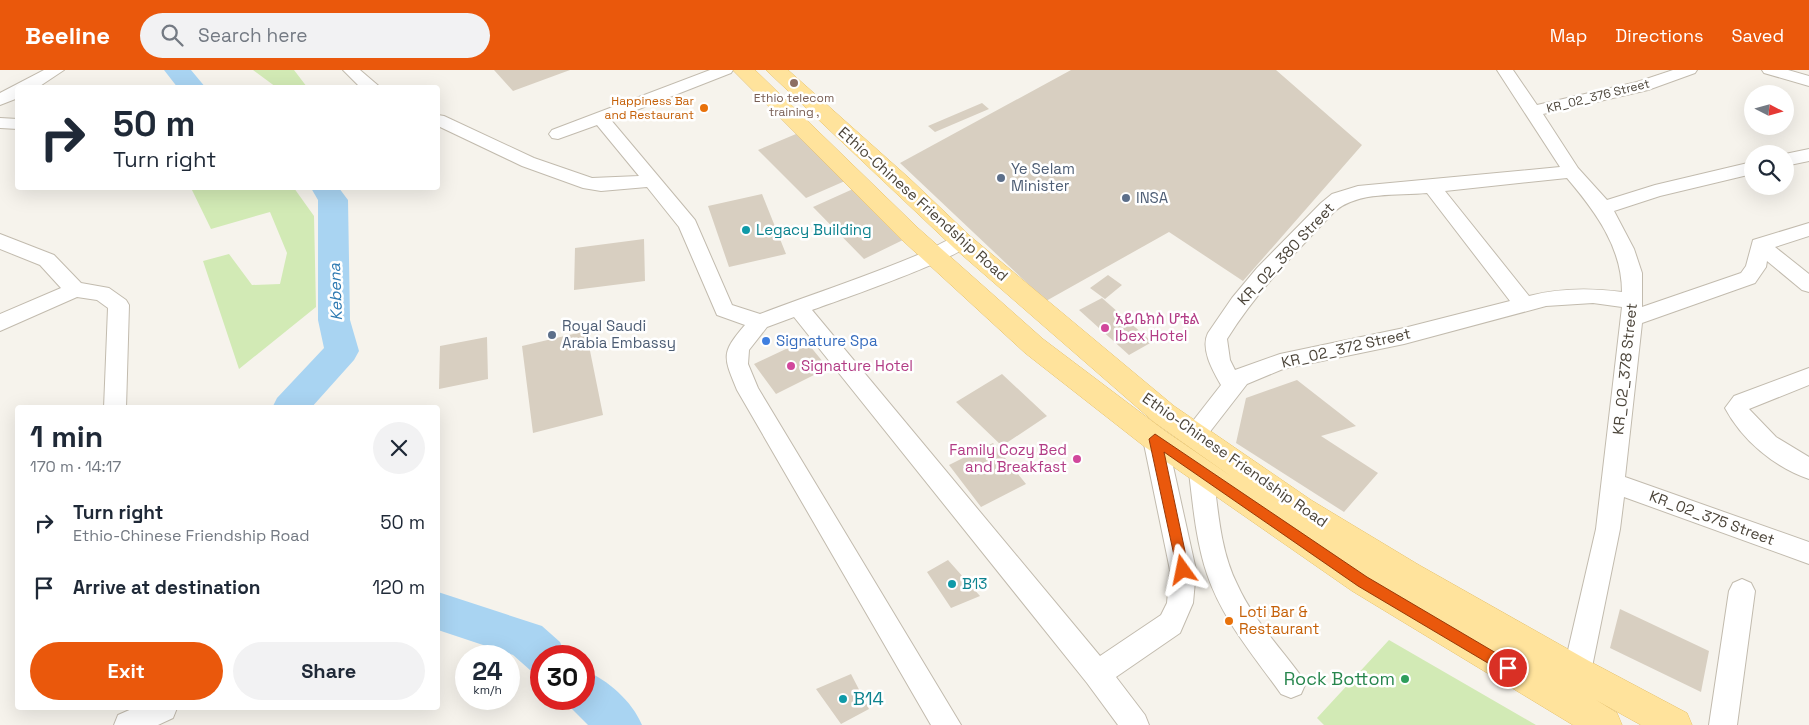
<!DOCTYPE html>
<meta charset="utf-8">
<style>
body{margin:0;font-family:"Space Grotesk","Noto Sans Ethiopic",sans-serif;background:#f2f2f3;color:#1f2937;height:100vh;display:flex;flex-direction:column;font-size:19px;white-space:nowrap}
*{box-sizing:border-box;margin:0}
p{font-size:16px;color:#747a83}
.icon{flex:none;width:28px;height:28px;fill:none;stroke:currentColor;stroke-width:2;stroke-linecap:round;stroke-linejoin:round}
.map{position:relative;flex:1;overflow:hidden}
.drawer{position:absolute;left:15px;top:335px;width:425px;height:305px;display:flex;flex-direction:column;background:#fff;border-radius:5px;box-shadow:0 5px 20px #0002}
.drawer>*{flex:none}
.banner{position:absolute;left:15px;top:15px;width:425px;height:105px;border-radius:5px;box-shadow:0 5px 20px #0002;background:#fff;color:#1f2937;overflow:hidden}
.needle{width:32px;rotate:96deg}
.tools{position:absolute;left:1744px;top:15px;display:grid;gap:10px}
.tools a{display:grid;place-items:center;width:50px;height:50px;border-radius:50%;background:#fff;box-shadow:0 5px 20px #0002;font-size:25px}
.speed{position:absolute;left:455px;top:575px;display:flex;gap:10px;font-size:25px;font-weight:700;text-align:center}
.speed>*{display:grid;place-content:center;width:65px;height:65px;border-radius:50%;background:#fff;box-shadow:0 5px 20px #0002;line-height:1}
.speed small{font-size:12px;font-weight:400}
.speed .limit{border:8px solid #d22;background:#fff;color:#111}
.pin{position:absolute;display:grid;place-items:center;width:42px;height:42px;color:#fff;margin:-21px;border:2px solid #fff;border-radius:50%;box-shadow:0 1px 5px #0007}
.me{position:absolute;width:55px;margin:-28px;rotate:348deg;stroke-linejoin:round;filter:drop-shadow(0 0 4px #0008)}
.turn{display:flex;align-items:center;gap:18px;height:105px;padding:0 15px;font-size:22px}
.turn .icon{width:65px;height:65px;stroke-width:2.5}
.turn b{display:block;font-size:35px;line-height:42px}
.round{display:grid;place-items:center;flex:none;width:52px;height:52px;border-radius:26px;background:#f2f2f3}
.overview{display:flex;align-items:center;justify-content:space-between;height:85px;padding:0 15px}
h1{font-size:30px;font-weight:700;line-height:38px}
.cta{display:flex;gap:10px;margin-top:auto;padding:10px 15px}
.cta a{flex:1;height:58px;border-radius:30px;background:#ea580c;color:#fff;font-size:20px;font-weight:700;line-height:58px;text-align:center}
.cta a+a{background:#f2f2f3;color:#1f2937}
ul{padding:0;list-style:none}
li{display:flex;align-items:center;gap:15px;height:65px;padding:0 15px}
li div{flex:1}
li b{display:block;font-size:19px}
li em{font-style:normal}
header{display:flex;align-items:center;gap:30px;box-sizing:border-box;height:70px;padding:0 25px;background:#ea580c;color:#fff}
header strong{font-size:24px}
nav{display:flex;gap:28px;margin-inline-start:auto;font-size:18px}
.search{width:350px;height:45px;background:#f2f2f3;display:flex;align-items:center;gap:12px;box-sizing:border-box;padding:0 18px;border-radius:28px;color:#747a83;font-size:19px}
.map>svg:first-child{display:block}
</style>
<header>
<strong>Beeline</strong>
<div class="search"><svg class="icon" aria-label="search" viewBox="0 0 24 24"><circle cx="10" cy="10" r="6"/><path d="M15 15l6 6"/></svg>Search here</div>
<nav><a>Map</a><a>Directions</a><a>Saved</a></nav>
</header>
<div class="map">
<svg width="1809" height="655" viewBox="0 0 1809 655">
<rect width="100%" height="100%" fill="#f6f3ec"/>
<path fill="#d2eab5" d="M253,0h41l13,17h-31z
M191,118h103l20,28 2,91 -77,62 -36,-108 26,-7 23,31 28,-1 7,-31 -17,-41 -59,17z
M1389,570l147,85h-212l-7,-7z"/>
<g fill="none" stroke-linecap="round" stroke-linejoin="round">
<path fill="#a9d4f2" fill-rule="evenodd" d="M164,0h27l15,18h-28z
M311,118h28l9,12 2,120 9,31 -5,9 -43,48h-39l5,-10 47,-50 -6,-28v-120z
M438,522l104,34 18,16 6,14h-25v19l-11,-5 -17,-15 -75,-25z
M584,600c24,10 48,31 58,55h-54l-19,-19 -3,-7h18z"/>
</g>
<path fill="#d8cfc1" d="M494,0h76l-57,21z
M1071,0h205l86,75 -119,136 -74,-49 -123,69 -146,-138z
M982,33l7,6 -54,23 -7,-6z
M796,64l49,47 -39,17 -48,-48z
M853,119l52,50 -41,20 -51,-52z
M762,124l24,60 -57,13 -21,-61z
M644,169l1,42 -71,9 1,-42z
M1108,205l14,10 -17,14 -15,-11z
M1102,228l50,44 -23,13 -50,-45z
M586,261l17,84 -70,18 -11,-87z
M487,267l1,42 -49,10 1,-43z
M805,270l23,28 -52,26 -22,-30z
M1002,304l45,42 -45,30 -46,-44z
M1297,310l59,46 -35,10 57,37 -34,39 -108,-69 10,-45z
M993,373l33,41 -45,23 -32,-42z
M948,490l32,36 -29,12 -24,-36z
M1620,539l89,42 -8,41 -91,-44z
M851,604l18,35 -28,15 -25,-35z"/>
<g fill="none" stroke-linecap="round" stroke-linejoin="round">
<g stroke="#c2bbae" stroke-width="2">
<path id="street" d="M44,0h20l-27,18h-19v10l-18,7v-12z
M343,0h17l21,18h-20z
M710,0h23l-2,3 -120,47 84,100 37,85 28,9c55,-21 112,-39 167,-63 13,-6 27,-18 42,-14l3,5c-10,16 -135,59 -160,68l288,346 61,-41 6,-12 3,-33 -27,-131 4,-7 8,-2 8,2 4,7 29,131 -3,33 -13,30 -64,44 29,38 4,10h-31l-31,-42 -293,-366 -27,10 -18,23 -1,14 10,24 203,337h-30l-194,-335c-14,-34 -16,-37 8,-65l-28,-10 -38,-88 -32,-40 -46,4 -18,-3 -61,-22 -84,-40v-11l6,1 90,42 58,20 47,-2 -42,-51 -39,14 -6,-1 -3,-4 3,-4z
M1497,0h16l24,35 100,-23 36,-12h24l-2,3 -47,17 -105,24 35,54 29,32 48,-15 97,-23v12l-92,22 -46,15 20,38 8,24v34l99,-34 5,-7 7,-26 56,-17v13l-34,11 34,27v18l-7,-2 -35,-29 -1,6 -11,16 -113,40 -17,154 184,65v22l-185,-67 -4,32 -29,143 -4,9 -10,4 -10,-4 -4,-9 33,-143 26,-222 -29,-4 -47,3 -142,38 -121,25 -36,15 -45,58 -8,2 -8,-2 -4,-7 39,-50c-8,-14 -21,-36 -13,-52l24,-35 25,-30 64,-65 11,-9 26,-8 202,-19zM1567,108c28,33 55,69 55,114 -31,-4 -62,-4 -93,4l-84,-105zM1427,123l83,108 -106,27 -124,26 -45,16 -5,-10 -3,-21c30,-48 69,-87 108,-128 24,-20 61,-15 92,-18z
M1762,0h26l21,6v10l-45,-13z
M0,48l18,1v10l-18,-1z
M1809,79v12l-24,5v-12z
M0,164l54,21 27,28 28,5 17,12 3,5 -3,103h-22l4,-100 -11,-8 -20,-3 -77,34v-17l61,-26 -21,-23 -40,-16z
M1809,298v17l-60,24 27,28 33,20v22c-35,-12 -67,-39 -84,-71l9,-12z
M1201,392l8,3 4,7c5,37 7,78 24,112 15,34 42,62 64,92l4,9 -4,9 -10,4 -10,-4c-27,-38 -59,-75 -74,-120 -11,-33 -14,-68 -18,-102l4,-7z
M1742,509l9,4 4,8 -18,134h-28l20,-134 4,-8z
M134,638h43l-4,10 -15,7h-44l4,-10z"/>
</g>
<g stroke="#e6c16a" stroke-width="1">
<path id="primary" d="M733,0h22l163,158 125,111 122,92 67,46 -78,-55 -200,-174 -188,-178h22l121,108 61,58 204,170 137,94 108,65 170,96 98,52 5,12h-51l-45,-25 21,13 5,12h-49l-221,-134 -207,-144 -120,-94 -123,-113z"/>
</g>
<use href="#street" fill="#fff" fill-rule="evenodd"/>
<use href="#primary" fill="#ffe39c" fill-rule="evenodd"/>
</g>
<path fill="#ea580c" stroke="#983908" d="M1155,364l212,143 146,86 2,5 -2,4 -5,2 -5,-2 -145,-86 -194,-134 25,118 -2,4h-9l-29,-135z"/>
<circle fill="#8d6e63" stroke="#fff" stroke-width="2" cx="794" cy="13" r="5"/>
<g fill="#e8710a" stroke="#fff" stroke-width="2">
<circle cx="704" cy="38" r="5"/>
<circle cx="1229" cy="551" r="5"/>
</g>
<g fill="#5c6f8a" stroke="#fff" stroke-width="2">
<circle cx="1001" cy="108" r="5"/>
<circle cx="1126" cy="128" r="5"/>
<circle cx="552" cy="265" r="5"/>
</g>
<g fill="#0f9aa8" stroke="#fff" stroke-width="2">
<circle cx="746" cy="160" r="5"/>
<circle cx="952" cy="514" r="5"/>
<circle cx="843" cy="629" r="5"/>
</g>
<g fill="#d1479c" stroke="#fff" stroke-width="2">
<circle cx="1105" cy="258" r="5"/>
<circle cx="791" cy="296" r="5"/>
<circle cx="1077" cy="389" r="5"/>
</g>
<circle fill="#3f7fe0" stroke="#fff" stroke-width="2" cx="766" cy="271" r="5"/>
<circle fill="#2e9e5b" stroke="#fff" stroke-width="2" cx="1405" cy="609" r="5"/>
<g text-anchor="middle" stroke-width="5" stroke-linejoin="round" paint-order="stroke">
<g font-size="12" fill="#4b4439" stroke="#fff">
<text transform="translate(1598 26) rotate(-14)" y="4">KR_02_376 Street</text>
</g>
<g font-size="12" fill="#785e54" stroke="#fff">
<text x="794" y="32">Ethio telecom<tspan x="794" dy="14">training ,</tspan></text>
</g>
<g font-size="12" fill="#c56008" stroke="#fff" text-anchor="end">
<text x="694" y="35">Happiness Bar<tspan x="694" dy="14">and Restaurant</tspan></text>
</g>
<g font-size="15" fill="#4e5e75" stroke="#fff" text-anchor="start">
<text x="1011" y="104">Ye Selam<tspan x="1011" dy="17">Minister</tspan></text>
<text x="1136" y="133">INSA</text>
<text x="562" y="261">Royal Saudi<tspan x="562" dy="17">Arabia Embassy</tspan></text>
</g>
<g font-size="15" fill="#4b4439" stroke="#fff">
<text transform="translate(923 134) rotate(42)" y="5">Ethio-Chinese Friendship Road</text>
<text transform="translate(1286 184) rotate(-47)" y="5">KR_02_380 Street</text>
<text transform="translate(1346 278) rotate(-13)" y="5">KR_02_372 Street</text>
<text transform="translate(1625 299) rotate(-84)" y="5">KR_02_378 Street</text>
<text transform="translate(1235 390) rotate(35)" y="5">Ethio-Chinese Friendship Road</text>
<text transform="translate(1712 448) rotate(20)" y="5">KR_02_375 Street</text>
</g>
<g font-size="15" fill="#0d838f" stroke="#fff" text-anchor="start">
<text x="756" y="165">Legacy Building</text>
<text x="962" y="519">B13</text>
</g>
<g font-size="15" fill="#b23c85" stroke="#fff" text-anchor="start">
<text x="1115" y="254">አይቤክስ ሆቴል<tspan x="1115" dy="17">Ibex Hotel</tspan></text>
<text x="801" y="301">Signature Hotel</text>
<text x="1067" y="385" text-anchor="end">Family Cozy Bed<tspan x="1067" dy="17">and Breakfast</tspan></text>
</g>
<g font-size="15" fill="#366cbe" stroke="#fff" text-anchor="start">
<text x="776" y="276">Signature Spa</text>
</g>
<g font-size="15" fill="#c56008" stroke="#fff" text-anchor="start">
<text x="1239" y="547">Loti Bar &amp;<tspan x="1239" dy="17">Restaurant</tspan></text>
</g>
<g font-size="16" font-style="italic" fill="#2e7ab2" stroke="#fff">
<text transform="translate(335 222) rotate(-92)" y="6">Kebena</text>
</g>
<g font-size="18" fill="#27864d" stroke="#fff" text-anchor="end">
<text x="1395" y="615">Rock Bottom</text>
</g>
<g font-size="18" fill="#0d838f" stroke="#fff" text-anchor="start">
<text x="853" y="635">B14</text>
</g>
</g>
</svg>
<div class="tools">
<a><svg class="needle" viewBox="-14 -14 28 28"><path d="M0-13l5 13h-10z" fill="#e53935"/><path d="M0 13l5-13h-10z" fill="#747a83"/></svg></a>
<a><svg class="icon" aria-label="search" viewBox="0 0 24 24"><circle cx="10" cy="10" r="6"/><path d="M15 15l6 6"/></svg></a>
</div>
<div class="speed"><div>24<small>km/h</small></div><div class="limit">30</div></div>
<div class="pin" style="left:1508px;top:598px;background:#d93025"><svg class="icon" aria-label="arrive" viewBox="0 0 24 24"><path d="M6 21V4h12l-3 4 3 4H6"/></svg></div>
<svg class="me" style="left:1183px;top:500px" viewBox="-20 -20 40 40"><path d="M0-17L14 15 0 8-14 15z" fill="#ea580c" stroke="#fff" stroke-width="4"/></svg>
<div class="banner">
<div class="turn"><svg class="icon" aria-label="right" viewBox="0 0 24 24"><path d="M7 20v-9h11M14 6l5 5-5 5"/></svg><div><b>50 m</b>Turn right</div></div>
</div>
<section class="drawer">
<div class="overview"><div><h1>1 min</h1><p>170 m · 14:17</p></div><a class="round"><svg class="icon" aria-label="close" viewBox="0 0 24 24"><path d="M6 6l12 12M18 6L6 18"/></svg></a></div>
<ul>
<li><svg class="icon" aria-label="right" viewBox="0 0 24 24"><path d="M7 20v-9h11M14 6l5 5-5 5"/></svg><div><b>Turn right</b><p>Ethio-Chinese Friendship Road</p></div><em>50 m</em></li>
<li><svg class="icon" aria-label="arrive" viewBox="0 0 24 24"><path d="M6 21V4h12l-3 4 3 4H6"/></svg><div><b>Arrive at destination</b></div><em>120 m</em></li>
</ul>
<div class="cta"><a>Exit</a><a>Share</a></div>
</section>
</div>
